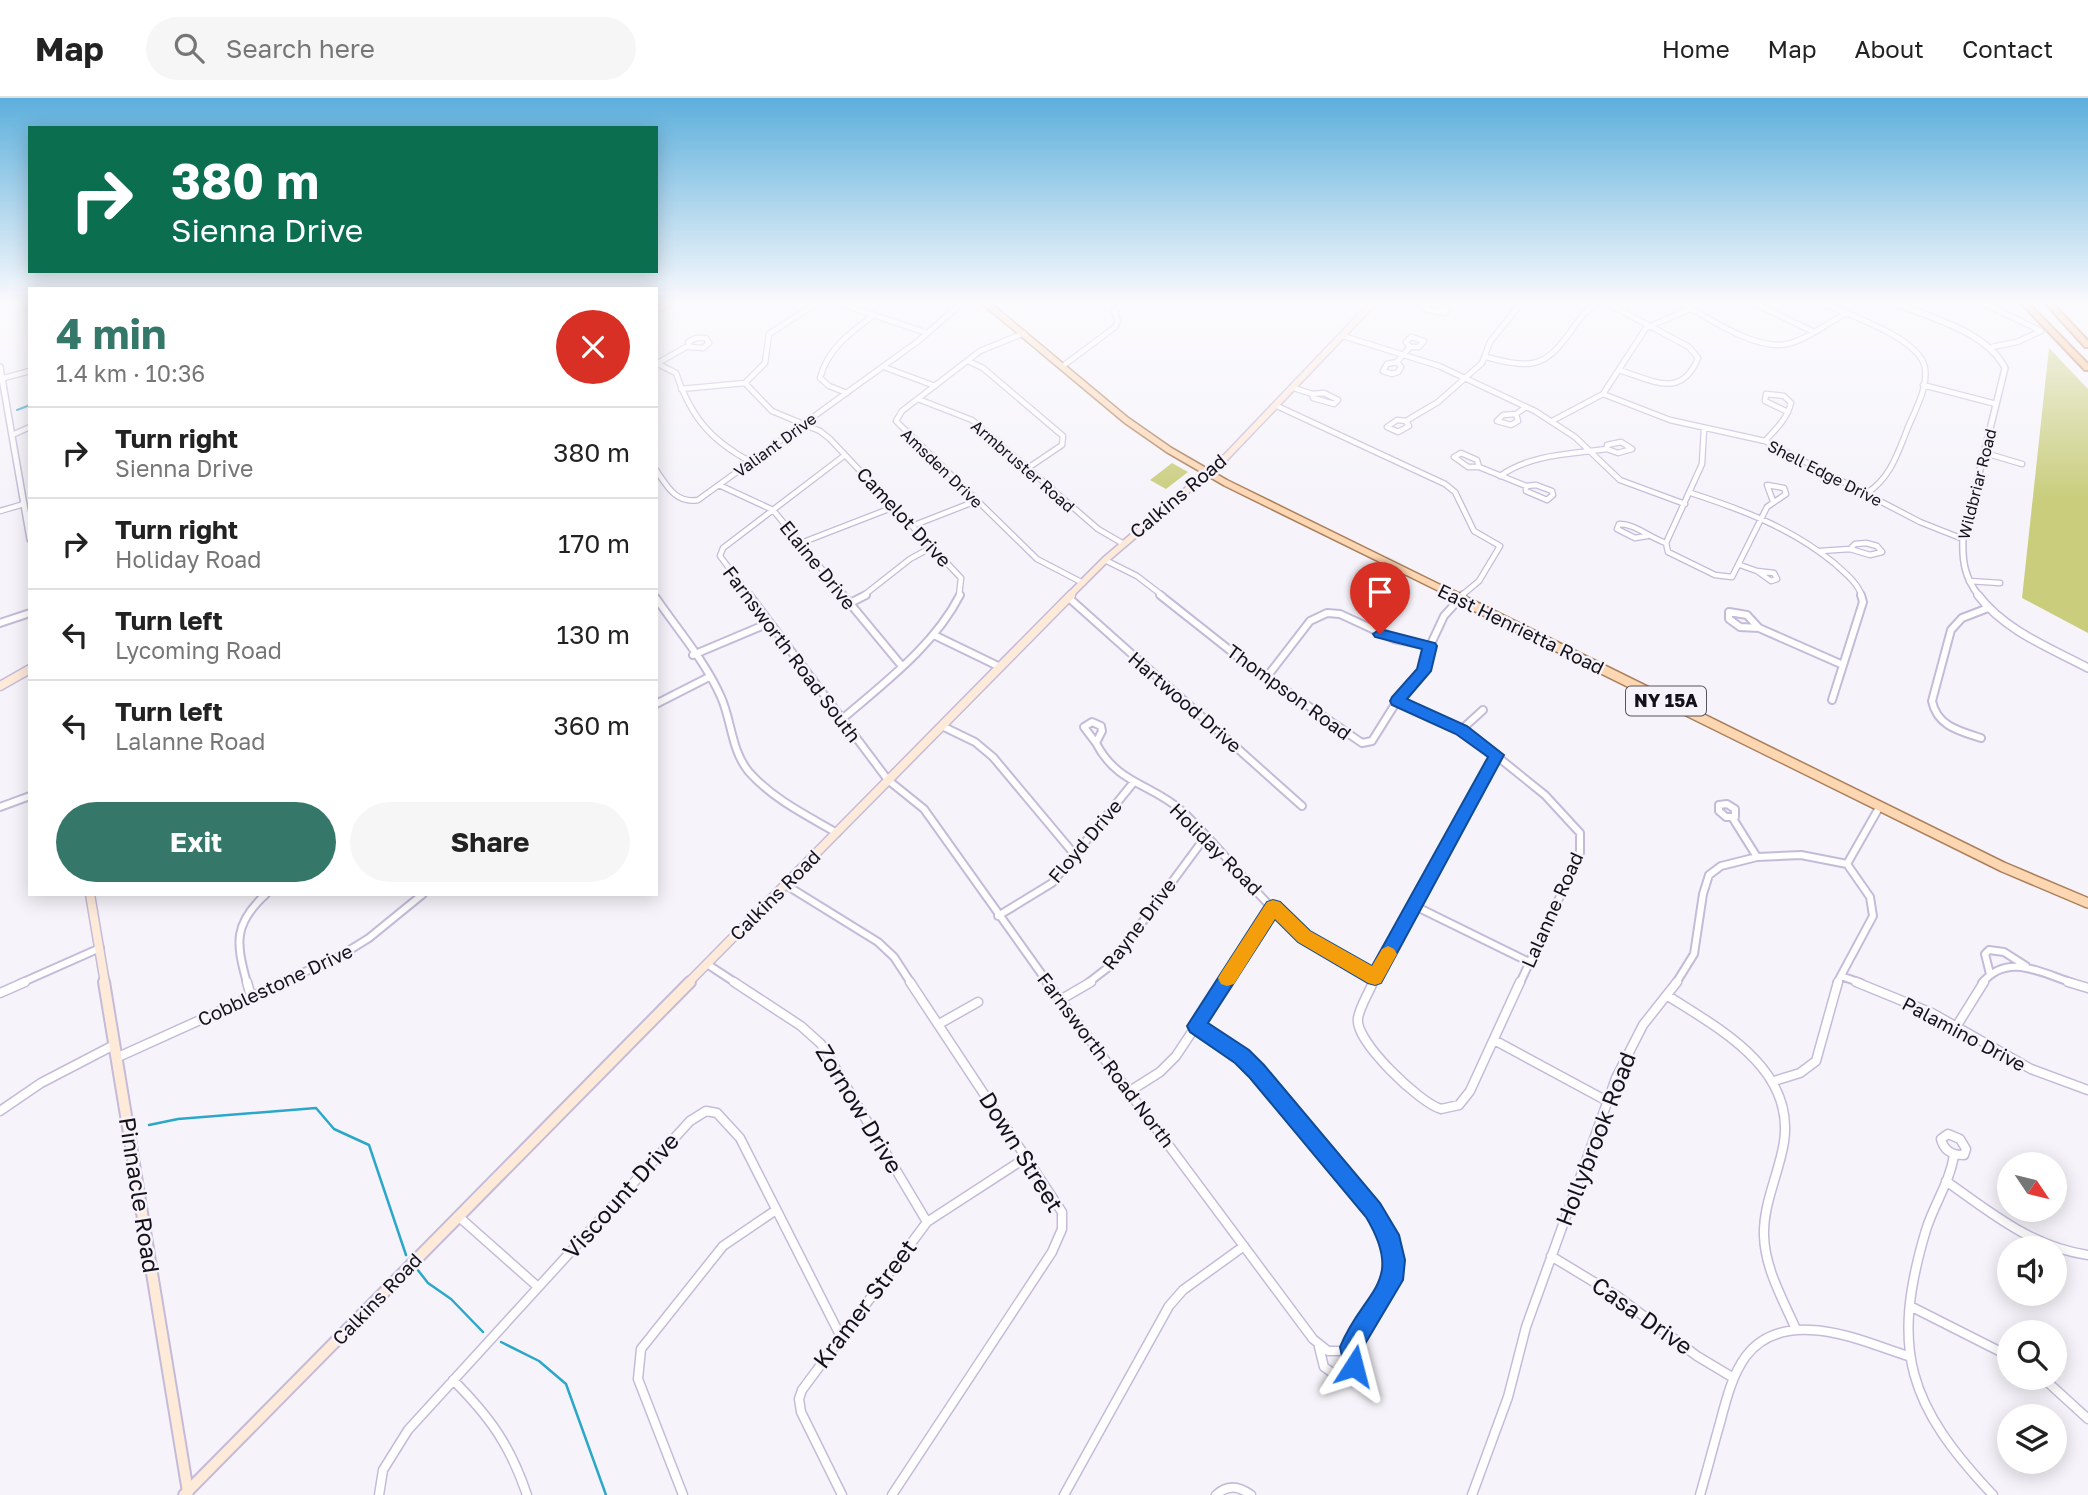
<!DOCTYPE html>
<meta charset="utf-8">
<style>
body{margin:0;font-family:"Golos Text",sans-serif;background:#f6f6f6;color:#222;height:100vh;display:flex;flex-direction:column;font-size:26px;white-space:nowrap}
*{box-sizing:border-box;margin:0}
p{font-size:23px;color:#767676}
.icon{flex:none;width:38px;height:38px;fill:none;stroke:currentColor;stroke-width:2;stroke-linecap:round;stroke-linejoin:round}
.map{position:relative;flex:1;overflow:hidden}
.drawer{position:absolute;left:28px;top:189px;width:630px;height:609px;display:flex;flex-direction:column;background:#fff;border-radius:0px;box-shadow:0 4px 18px #0003}
.drawer>*{flex:none}
.banner{position:absolute;left:28px;top:28px;width:630px;height:147px;border-radius:0px;box-shadow:0 4px 18px #0003;background:#0b6e4f;color:#fff;overflow:hidden}
.needle{width:46px;rotate:125deg}
.fabs{position:absolute;left:1997px;top:1054px;display:grid;gap:14px}
.fabs a{display:grid;place-items:center;width:70px;height:70px;border-radius:50%;background:#fff;box-shadow:0 4px 18px #0003;font-size:35px}
.pin{position:absolute;display:grid;place-items:center;width:60px;height:60px;color:#fff;margin:-72px -30px;border-radius:50% 50% 50% 0;rotate:-45deg;box-shadow:0 0 7px #0007}
.pin .icon{rotate:45deg}
.me{position:absolute;width:77px;margin:-38px;rotate:9deg;stroke-linejoin:round;filter:drop-shadow(0 0 5px #0008)}
.turn{display:flex;align-items:center;gap:24px;height:147px;padding:0 28px;font-size:32px}
.turn .icon{width:91px;height:91px;stroke-width:2.5}
.turn b{display:block;font-size:49px;line-height:60px}
.round{display:grid;place-items:center;flex:none;width:74px;height:74px;border-radius:37px;background:#f6f6f6}
.head{display:flex;align-items:center;justify-content:space-between;height:119px;padding:0 28px}
h1{font-size:42px;font-weight:700;line-height:52px;color:#357769}
.button{display:flex;gap:14px;margin-top:auto;padding:14px 28px}
.button a{flex:1;height:80px;border-radius:42px;background:#357769;color:#fff;font-size:28px;font-weight:700;line-height:80px;text-align:center}
.button a+a{background:#f6f6f6;color:#222}
ul{padding:0;list-style:none}
li{display:flex;align-items:center;gap:21px;height:91px;padding:0 28px;border-top:2px solid #e0e0e0}
li div{flex:1}
li b{display:block;font-size:26px}
li em{font-style:normal}
header{display:flex;align-items:center;gap:42px;box-sizing:border-box;height:98px;padding:0 35px;background:#fff;border-bottom:2px solid #e0e0e0}
header strong{font-size:33px}
nav{display:flex;gap:38px;margin-inline-start:auto;font-size:24px}
.search{width:490px;height:63px;background:#f6f6f6;display:flex;align-items:center;gap:18px;box-sizing:border-box;padding:0 24px;border-radius:38px;color:#767676;font-size:26px}
.map>svg:first-child{display:block}
</style>
<header>
<strong>Map</strong>
<div class="search"><svg class="icon" aria-label="search" viewBox="0 0 24 24"><circle cx="10" cy="10" r="6"/><path d="M15 15l6 6"/></svg>Search here</div>
<nav><a>Home</a><a>Map</a><a>About</a><a>Contact</a></nav>
</header>
<div class="map">
<svg width="2088" height="1397" viewBox="0 0 2088 1397">
<rect width="100%" height="100%" fill="#f6f4fa"/>
<path fill="#c9cd7c" d="M2049,250l39,41v244l-66,-35z
M1172,365l16,9 -22,17 -16,-9z"/>
<g fill="none" stroke-linecap="round" stroke-linejoin="round">
<path stroke="#2ba7ca" stroke-width="2" d="M17,312l13,-5"/>
<path stroke="#2ba7ca" stroke-width="2.5" d="M149,1027l29,-6 138,-11 18,21 35,16 37,110
M417,1171l11,14 23,16 32,33
M501,1244l38,19 27,23 40,111"/>
<g stroke="#c5bbd9" stroke-width="7">
<path id="minor-far2" d="M838,205l89,30
M1418,205l10,7 17,3 2,-3 -14,-6 -10,1
M1607,205l82,44 9,11c-17,42 -46,22 -79,12
M1682,205c26,15 74,48 105,41 21,-5 39,-20 58,-30
M1753,205l59,28
M1822,205c25,11 98,35 103,65 3,21 -11,44 -18,62 -10,25 -17,48 -40,63
M1983,205l58,28 -24,11 -25,5
M1024,235l-44,18 -78,60 -6,10 141,138 46,24
M1343,238l96,30 96,45 40,26 45,43 65,24
M1411,239l13,4 -5,6h-9l-4,-5z
M696,240h10l3,5 -6,5 -13,-1 -2,-5z
M1486,259c43,11 58,13 85,-26 8,-11 14,-21 26,-28
M968,263l15,7 80,68 -1,9 -34,23
M1397,264l4,5 -3,5 -6,2 -9,-3 4,-7z
M1397,264l13,-15
M656,265l20,10c15,44 34,67 75,89
M656,266l32,-18
M1063,268l52,-39 3,-6 -4,-10 10,-8
M884,269l51,19
M0,281l30,-8
M745,285l20,-20 4,-29 48,-31
M1923,287l73,19
M1294,290l18,6
M681,291l64,-6 27,28 48,20 10,8 131,139 -2,18
M847,295l-18,-7 -9,-8c8,-30 30,-45 54,-63
M1324,295l14,7 -4,4 -21,-6 -1,-4z
M1603,296l67,26 95,21 155,81 43,17
M918,301l54,21 126,109 24,14
M1277,308l168,78 10,8 19,39 26,15 -21,35 -18,15
M1516,316l2,7 -7,4 -14,-4 6,-6z
M1516,316l10,-7
M1397,322l9,1 3,5 -11,6 -11,-5z
M1554,322l49,-26 43,-66 46,-20
M1406,323l32,-19 44,-39 8,-21 31,-39
M1704,330l-2,36 -36,79 2,9 47,23 17,2 35,-70 19,-13 -2,-6 -17,-3 6,16
M12,337l18,-8
M1765,343c11,-12 22,-22 26,-38l-7,-7 -18,-2 -1,7 23,11
M1621,344l11,7 -14,4 -11,-4v-4z
M1461,355l16,7 2,7h-11l-14,-10z
M1985,355l37,11
M1479,369l47,19
M656,372c11,16 20,34 42,30l219,-158 45,-39
M1500,378c31,-22 71,-22 107,-27
M719,387l54,25 71,86
M1536,387l16,6 1,4 -6,5 -21,-9v-5z
M1691,395c52,17 100,35 143,70 11,10 23,19 28,33
M0,413l24,-7
M912,428l64,-25
M1647,438l-12,2 -18,-9 2,-5c17,0 31,14 47,19
M801,445l93,-36
M1866,445l11,3 5,6 -12,3 -20,-6 5,-5z
M1820,453l30,-2
M1105,462l32,16 26,20
M1740,467l17,6
M1757,473l17,2 3,6 -6,2z
M1969,483l31,2
M750,498l-30,-40 3,-8 122,-93
M863,498l47,-37 22,-12"/>
</g>
<g stroke="#c5bbd9" stroke-width="10">
<path id="minor-far1" d="M749,497l139,185 36,29 124,174
M843,497l58,70
M1160,497l86,68 116,80 10,-2 25,-40 26,-30 7,-25 14,-30 19,-21
M656,500c22,32 49,63 65,99 11,25 10,53 28,75 24,27 57,43 88,61
M1069,500l233,208
M850,505l16,-8
M1729,514l18,3 12,13 -19,-1 -11,-8z
M0,525l30,-10
M1759,530l84,37
M934,537l66,32
M693,557l76,-32
M1266,580l44,-57 17,-8 13,1 54,25 36,7
M1832,602l31,-98 -2,-7
M1397,603l76,36 72,58 35,38v20l-60,130
M656,606l53,-27
M841,622c43,-37 93,-74 119,-125
M1092,624l9,4 1,5 -6,12 -12,-16z
M942,628l33,16 18,15 82,98
M1461,632l22,-20
M1981,640c-22,-7 -44,-12 -49,-37l19,-71 11,-12 26,-10
M1096,645c21,41 56,41 86,68 39,37 71,82 111,117 24,21 55,35 82,50
M1727,706l8,5v8h-9l-7,-6v-6z
M0,709l30,-11
M1732,719l25,40
M1847,766l33,-58
M786,787l92,57 16,15 17,26
M1415,808l114,56
M998,818l54,-33 81,-100
M707,866l29,19
M1990,876l-5,-20 4,-4 15,2 22,14
M1841,878l20,7
M21,885l79,-35
M247,885c-11,-40 -14,-59 19,-89
M280,885l60,-27 29,-18 54,-44
M1088,885l22,-17 96,-130
M1224,885l50,-76
M1373,885l123,-228
M1676,885l18,-29 9,-60 6,-19 12,-9 36,-9 44,-2 46,9
M1837,885l36,-67 -3,-19 -23,-33
M1982,885c26,-31 59,-10 91,0"/>
</g>
<g stroke="#c5bbd9" stroke-width="11">
<path id="minor" d="M247,884l4,15
M734,884l67,44 20,18 106,178
M1047,884l266,357 15,12h18c21,-21 53,-69 47,-100 -6,-34 -38,-63 -60,-89 -25,-30 -51,-61 -76,-91l-15,-15 -45,-30
M1373,884c-4,11 -13,24 -15,36 -4,23 62,85 83,91l18,-4 11,-14 50,-109
M1856,884l76,31 99,56 57,21
M2068,884l20,6
M0,895l25,-11
M1668,898c52,33 127,73 116,146 -5,32 -21,61 -20,94 1,32 18,62 31,91
M1060,902l31,-18
M939,926l39,-22
M1956,929l28,-45
M1494,942l113,61
M116,960l168,-76
M1774,983l26,-8 16,-12 22,-79
M1130,993l30,-19 16,-16 49,-74
M0,1013l41,-28 73,-38
M1948,1036l12,5 6,10 -2,6c-12,0 -20,-4 -23,-16z
M1954,1057c-4,27 -20,49 -28,75 -36,120 -18,175 67,265
M1946,1083c45,32 86,66 142,74
M458,1118l80,71
M1551,1158l66,40 80,60 35,21
M1910,1208l99,50
M1319,1249l5,20 16,11 9,-3 5,-14 -3,-14
M2042,1279l46,42
M453,1282c37,37 57,65 74,115
M379,1397l4,-25 25,-40 282,-309 16,-10 11,2 23,25 100,197
M683,1397l-45,-116 3,-30 82,-103 53,-36
M842,1397l-41,-83 -2,-13 3,-9 125,-168 100,-65
M892,1397l160,-243 10,-23v-17l-152,-230
M1064,1397l105,-189 14,-16 61,-44
M1216,1397c12,-11 23,-9 35,0
M1472,1397l36,-98 18,-70 90,-249 27,-53 34,-43
M1700,1397c7,-24 13,-48 20,-72 13,-51 26,-96 90,-93 33,1 67,16 98,26"/>
</g>
<g stroke="#c5bbd9" stroke-width="8">
<path id="tertiary-far1" d="M1895,205c36,15 91,28 110,65l-42,171c-1,23 2,39 16,57
M0,269l30,172"/>
</g>
<g stroke="#c5bbd9" stroke-width="10">
<path id="tertiary" d="M1978,497c26,35 72,53 110,73"/>
</g>
<g stroke="#c5bbd9" stroke-width="9">
<path id="secondary-far2" d="M656,212l13,-7
M1069,498l36,-36 121,-103 147,-154"/>
</g>
<g stroke="#c5bbd9" stroke-width="11">
<path id="secondary-far1" d="M0,588l30,-17
M90,796l15,89
M688,885l383,-388"/>
</g>
<g stroke="#c5bbd9" stroke-width="14">
<path id="secondary" d="M104,884l84,510
M184,1397l506,-513"/>
</g>
<g stroke="#ab7f5c" stroke-width="9">
<path id="primary-far1" d="M986,205l140,117 43,30 57,33 230,113"/>
</g>
<g stroke="#ab7f5c" stroke-width="12">
<path id="primary" d="M1452,497l551,272 85,36"/>
</g>
<g stroke="#ab7f5c" stroke-width="4">
<path id="motorway" d="M2021,205h7l60,61v6h-3z
M2045,205h7l36,38v6h-3z"/>
</g>
<use href="#minor-far2" stroke="#fff" stroke-width="4.5"/>
<use href="#minor-far1" stroke="#fff" stroke-width="6"/>
<use href="#minor" stroke="#fff" stroke-width="8"/>
<use href="#tertiary-far1" stroke="#fff" stroke-width="5"/>
<use href="#tertiary" stroke="#fff" stroke-width="7"/>
<use href="#secondary-far2" stroke="#feead9" stroke-width="6"/>
<use href="#secondary-far1" stroke="#feead9" stroke-width="8"/>
<use href="#secondary" stroke="#feead9" stroke-width="10"/>
<use href="#primary-far1" stroke="#fdd6b2" stroke-width="6"/>
<use href="#primary" stroke="#fdd6b2" stroke-width="9"/>
<use href="#motorway" fill="#fcba7f" fill-rule="evenodd"/>
</g>
<linearGradient id="sky" x2="0" y2="1"><stop stop-color="#5cafdc"/><stop offset="0.51" stop-color="#fbfafd"/><stop offset="1" stop-color="#fbfafd" stop-opacity="0"/></linearGradient>
<rect width="2088" height="401" fill="url(#sky)"/>
<path fill="#1a73e8" stroke="#114b97" stroke-width="2" d="M1380,531l55,14 2,3 -6,25 -24,28 60,27 37,29 -123,228 -6,2 -7,-2 -70,-41 -23,-23 -67,104 41,27 15,15 116,138 19,32 6,25 -2,20 -41,69 3,17 -3,8 -8,4 -8,-4 -6,-27c23,-57 66,-63 26,-130l-116,-139 -15,-15 -45,-31 -3,-6 80,-124 6,-2 7,2 30,29 62,35 116,-209 -32,-23 -64,-29 -2,-4 2,-4 25,-28 5,-20 -47,-12 -2,-3z"/>
<path fill="#f59e0b" d="M1273,802l7,2 30,29 62,35 10,-17 6,-3 6,3 3,5 -16,29 -6,2 -7,-2 -70,-41 -23,-23 -41,65 -7,2 -6,-2 -3,-6 3,-5 46,-71z"/>
<g text-anchor="middle" stroke-width="5" stroke-linejoin="round" paint-order="stroke">
<g font-size="16" fill="#14111b" stroke="#f6f4fa">
<text transform="translate(775 347) rotate(-36)" y="6">Valiant Drive</text>
<text transform="translate(1023 368) rotate(41)" y="6">Armbruster Road</text>
<text transform="translate(942 370) rotate(44)" y="6">Amsden Drive</text>
<text transform="translate(1825 375) rotate(27)" y="6">Shell Edge Drive</text>
<text transform="translate(1977 386) rotate(-76)" y="6">Wildbriar Road</text>
</g>
<rect fill="#f6f4fa" stroke="#58555e" stroke-width="2" x="1626" y="588.5" width="80" height="29" rx="5"/>
<g font-size="18" font-weight="bold" fill="#14111b">
<text x="1666" y="609">NY 15A</text>
</g>
<g font-size="19" fill="#14111b" stroke="#f6f4fa">
<text transform="translate(1178 398) rotate(-40)" y="7">Calkins Road</text>
<text transform="translate(904 419) rotate(47)" y="7">Camelot Drive</text>
<text transform="translate(818 467) rotate(51)" y="7">Elaine Drive</text>
<text transform="translate(1521 531) rotate(26)" y="7">East Henrietta Road</text>
<text transform="translate(792 556) rotate(53)" y="7">Farnsworth Road South</text>
<text transform="translate(1289 594) rotate(36)" y="7">Thompson Road</text>
<text transform="translate(1185 604) rotate(41)" y="7">Hartwood Drive</text>
<text transform="translate(1085 743) rotate(-50)" y="7">Floyd Drive</text>
<text transform="translate(1216 751) rotate(45)" y="7">Holiday Road</text>
<text transform="translate(775 797) rotate(-45)" y="7">Calkins Road</text>
<text transform="translate(1552 812) rotate(-66)" y="7">Lalanne Road</text>
<text transform="translate(1139 826) rotate(-53)" y="7">Rayne Drive</text>
<text transform="translate(275 887) rotate(-25)" y="7">Cobblestone Drive</text>
<text transform="translate(1964 936) rotate(28)" y="7">Palamino Drive</text>
<text transform="translate(1106 962) rotate(53)" y="7">Farnsworth Road North</text>
<text transform="translate(377 1201) rotate(-46)" y="7">Calkins Road</text>
</g>
<g font-size="23" fill="#14111b" stroke="#f6f4fa">
<text transform="translate(859 1011) rotate(59)" y="8">Zornow Drive</text>
<text transform="translate(1596 1041) rotate(-69)" y="8">Hollybrook Road</text>
<text transform="translate(1021 1054) rotate(58)" y="8">Down Street</text>
<text transform="translate(139 1097) rotate(81)" y="8">Pinnacle Road</text>
<text transform="translate(621 1098) rotate(-48)" y="8">Viscount Drive</text>
<text transform="translate(865 1206) rotate(-53)" y="8">Kramer Street</text>
<text transform="translate(1642 1218) rotate(35)" y="8">Casa Drive</text>
</g>
</g>
</svg>
<div class="fabs">
<a><svg class="needle" viewBox="-14 -14 28 28"><path d="M0-13l5 13h-10z" fill="#e53935"/><path d="M0 13l5-13h-10z" fill="#767676"/></svg></a>
<a><svg class="icon" aria-label="sound" viewBox="0 0 24 24"><path d="M4 9h4l5-4v14l-5-4H4zM17 9q2 3 0 6"/></svg></a>
<a><svg class="icon" aria-label="search" viewBox="0 0 24 24"><circle cx="10" cy="10" r="6"/><path d="M15 15l6 6"/></svg></a>
<a><svg class="icon" aria-label="layers" viewBox="0 0 24 24"><path d="M12 4l9 5-9 5-9-5zM3 14l9 5 9-5"/></svg></a>
</div>
<div class="pin" style="left:1380px;top:536px;background:#d93025"><svg class="icon" aria-label="arrive" viewBox="0 0 24 24"><path d="M6 21V4h12l-3 4 3 4H6"/></svg></div>
<svg class="me" style="left:1354px;top:1268px" viewBox="-20 -20 40 40"><path d="M0-17L14 15 0 8-14 15z" fill="#1a73e8" stroke="#fff" stroke-width="4"/></svg>
<div class="banner">
<div class="turn"><svg class="icon" aria-label="right" viewBox="0 0 24 24"><path d="M7 20v-9h11M14 6l5 5-5 5"/></svg><div><b>380 m</b>Sienna Drive</div></div>
</div>
<section class="drawer">
<div class="head"><div><h1>4 min</h1><p>1.4 km · 10:36</p></div><a class="round" style="background:#d93025;color:#fff"><svg class="icon" aria-label="close" viewBox="0 0 24 24"><path d="M6 6l12 12M18 6L6 18"/></svg></a></div>
<ul>
<li><svg class="icon" aria-label="right" viewBox="0 0 24 24"><path d="M7 20v-9h11M14 6l5 5-5 5"/></svg><div><b>Turn right</b><p>Sienna Drive</p></div><em>380 m</em></li>
<li><svg class="icon" aria-label="right" viewBox="0 0 24 24"><path d="M7 20v-9h11M14 6l5 5-5 5"/></svg><div><b>Turn right</b><p>Holiday Road</p></div><em>170 m</em></li>
<li><svg class="icon" aria-label="left" viewBox="0 0 24 24"><path d="M17 20v-9H6M10 6l-5 5 5 5"/></svg><div><b>Turn left</b><p>Lycoming Road</p></div><em>130 m</em></li>
<li><svg class="icon" aria-label="left" viewBox="0 0 24 24"><path d="M17 20v-9H6M10 6l-5 5 5 5"/></svg><div><b>Turn left</b><p>Lalanne Road</p></div><em>360 m</em></li>
</ul>
<div class="button"><a>Exit</a><a>Share</a></div>
</section>
</div>
